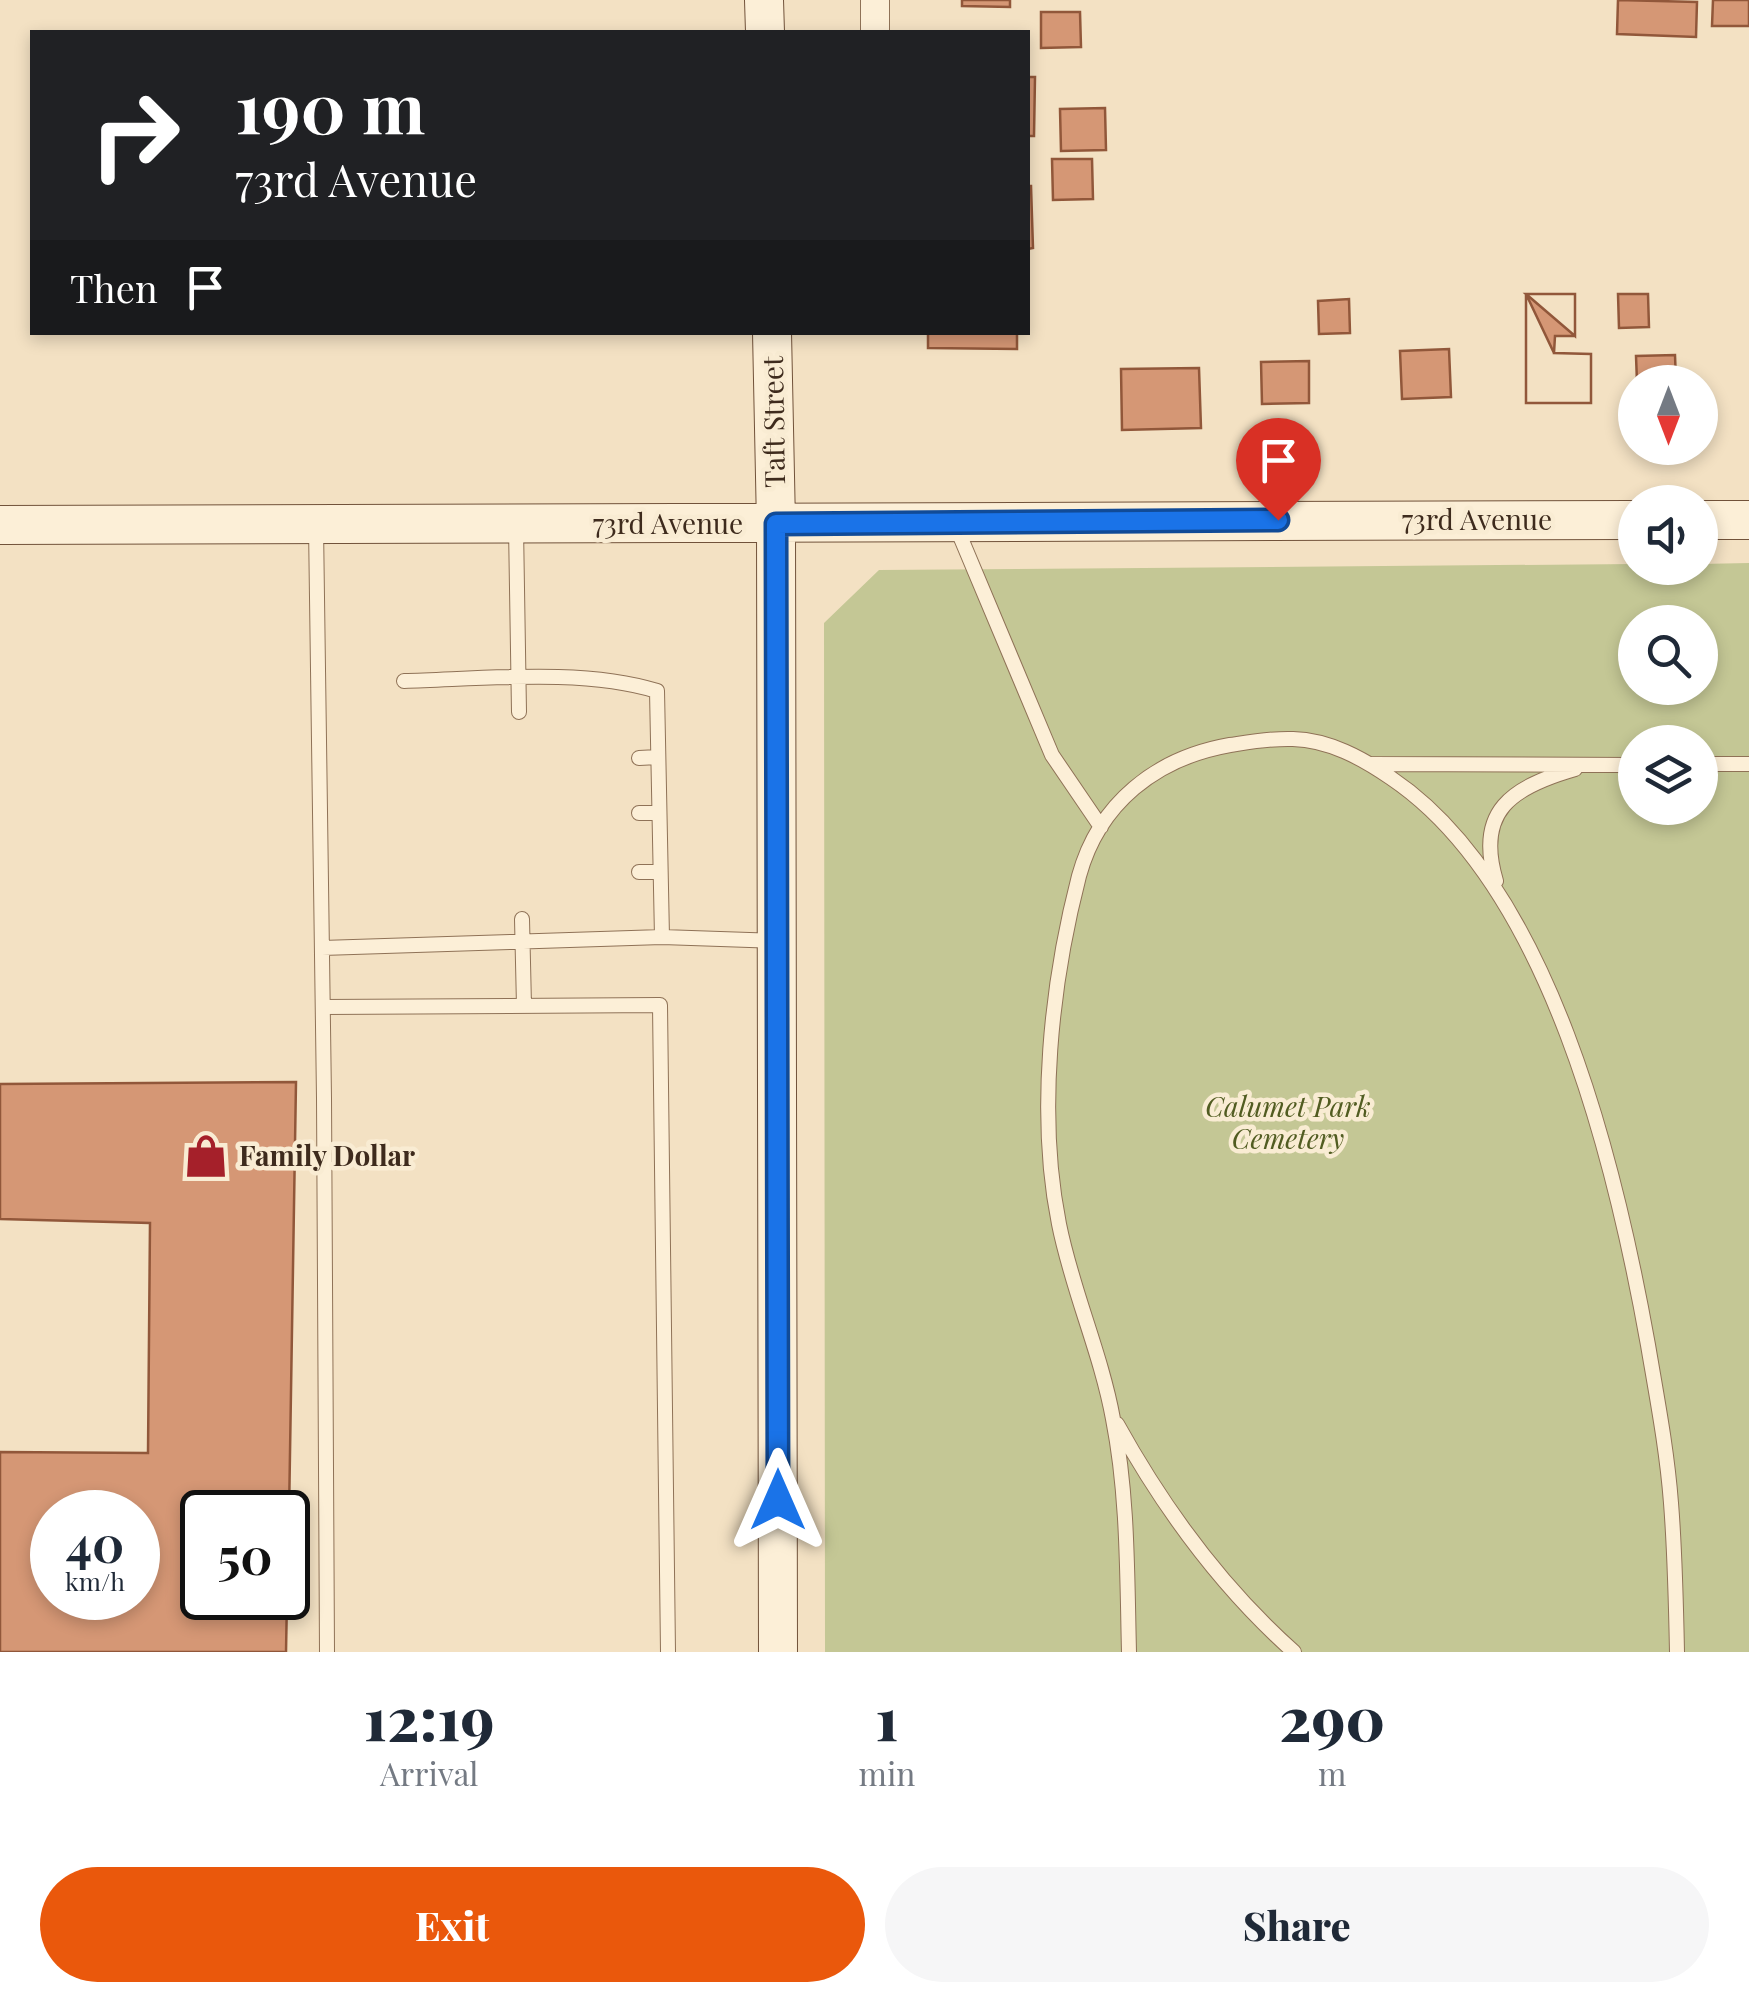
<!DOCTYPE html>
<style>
body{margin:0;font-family:"Playfair Display",serif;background:#f6f6f7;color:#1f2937;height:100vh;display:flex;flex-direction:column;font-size:38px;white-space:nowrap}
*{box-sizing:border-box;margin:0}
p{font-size:32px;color:#747a83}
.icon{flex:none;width:55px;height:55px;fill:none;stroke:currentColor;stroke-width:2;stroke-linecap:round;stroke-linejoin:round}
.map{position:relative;height:1652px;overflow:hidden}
.side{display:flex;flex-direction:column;background:#fff;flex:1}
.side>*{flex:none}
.top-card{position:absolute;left:30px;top:30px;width:1000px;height:305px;border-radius:0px;box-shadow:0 5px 15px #0003;background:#202124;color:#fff;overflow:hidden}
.needle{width:65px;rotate:180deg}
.controls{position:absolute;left:1618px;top:365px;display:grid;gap:20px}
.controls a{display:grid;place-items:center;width:100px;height:100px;border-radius:50%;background:#fff;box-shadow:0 5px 15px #0003;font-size:50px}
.speed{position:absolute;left:30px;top:1490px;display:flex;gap:20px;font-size:50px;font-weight:700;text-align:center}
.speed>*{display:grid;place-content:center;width:130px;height:130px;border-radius:50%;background:#fff;box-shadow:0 5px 15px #0003;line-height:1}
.speed small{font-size:25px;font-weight:400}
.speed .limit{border:5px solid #111;border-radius:15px;background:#fff;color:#111}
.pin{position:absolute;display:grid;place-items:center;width:85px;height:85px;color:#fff;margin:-102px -42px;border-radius:50% 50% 50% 0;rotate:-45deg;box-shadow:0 0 10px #0007}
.pin .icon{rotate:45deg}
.me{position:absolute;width:110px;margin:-55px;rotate:0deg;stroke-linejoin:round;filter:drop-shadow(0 0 8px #0008)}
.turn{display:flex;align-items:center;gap:35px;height:210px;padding:0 40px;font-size:45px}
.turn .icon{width:130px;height:130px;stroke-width:2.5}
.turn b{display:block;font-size:70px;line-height:85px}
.then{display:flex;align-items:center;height:95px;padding:0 40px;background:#0003;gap:20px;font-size:38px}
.eta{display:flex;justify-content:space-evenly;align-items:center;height:170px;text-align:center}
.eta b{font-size:60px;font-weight:800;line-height:70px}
.button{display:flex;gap:20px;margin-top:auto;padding:20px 40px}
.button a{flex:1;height:115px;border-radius:60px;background:#ea580c;color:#fff;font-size:40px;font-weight:800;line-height:115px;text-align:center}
.button a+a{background:#f6f6f7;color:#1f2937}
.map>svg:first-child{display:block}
</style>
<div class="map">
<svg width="1749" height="1652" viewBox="0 0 1749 1652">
<rect width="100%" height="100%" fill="#f3e1c3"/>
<path fill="#c4c795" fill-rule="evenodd" d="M1749,563v1089h-924l-1,-1029 55,-53 756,-6v4h65v-4zM1635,622h65v66h-65zM1635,742h65v66h-65z"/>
<path fill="#d59775" stroke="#91573a" stroke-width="2.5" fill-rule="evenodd" d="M962,0h48v7l-48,-1z
M1618,0l79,2 -1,35 -79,-3z
M1713,0h36v26h-37z
M1041,12h39l1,35 -40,1z
M1028,77h7l-1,59h-6z
M1105,108l1,42 -45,1 -1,-42z
M1052,159h40l1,40 -40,1z
M1028,186h3l2,62 -5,1z
M1526,294h49v42z
M1526,294l28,59 37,1v49h-65z
M1526,294h49v42h-20l-1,17 37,1v49h-65z
M1618,294h30l1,33 -30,1z
M1349,299l1,34 -31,1 -1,-33z
M928,332h89v17l-89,-1z
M1449,349l2,48 -49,2 -2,-48z
M1675,355l1,27h-39l-1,-26z
M1309,361v42l-47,1 -1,-42z
M1199,368l2,60 -79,2 -1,-61z
M296,1082l-8,495v-65h-86v86h85l-1,54h-286v-200l148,1 2,-230 -150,-4v-135zM52,1512h86v86h-86z"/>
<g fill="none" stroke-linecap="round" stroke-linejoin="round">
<g stroke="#8f7257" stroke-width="16">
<path id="lane" d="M955,524l97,231 49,72
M316,526l8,572 3,554
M516,527l3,185
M404,681c78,-2 180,-13 253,10l5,246 114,4
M639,758l19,-1
M1371,764l264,1
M1700,764h49
M639,813h20
M639,872h20
M1496,881c-21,-70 16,-94 79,-112
M522,919l2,87
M322,948l340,-11
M323,1007l337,-2 8,647
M1117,1424c47,85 104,163 177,228
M1129,1652c-2,-78 -1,-157 -16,-233 -12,-66 -41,-129 -54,-195 -22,-109 -8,-240 20,-348 20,-73 77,-118 151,-131 20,-3 42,-7 63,-6 36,1 69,19 98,39 159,107 225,388 257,567 9,53 19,105 23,158 4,50 5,99 6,149"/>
</g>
<g stroke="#8f7257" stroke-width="30">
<path id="street" d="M875,0v32"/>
</g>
<g stroke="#71523a" stroke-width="40">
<path id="secondary" d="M764,0l1,32
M772,332l4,192 2,1128
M1700,520h49
M0,525l1635,-5"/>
</g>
<use href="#lane" stroke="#fcefd7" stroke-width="14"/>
<use href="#street" stroke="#fcefd7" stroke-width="28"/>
<use href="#secondary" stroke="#fcefd7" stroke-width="38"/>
</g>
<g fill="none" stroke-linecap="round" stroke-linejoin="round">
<g stroke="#114b97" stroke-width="25">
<path id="route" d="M778,1500l-2,-976 502,-4"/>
</g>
<use href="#route" stroke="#1a73e8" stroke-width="18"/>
</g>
<defs>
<g id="shop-bare" transform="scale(3.45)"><path d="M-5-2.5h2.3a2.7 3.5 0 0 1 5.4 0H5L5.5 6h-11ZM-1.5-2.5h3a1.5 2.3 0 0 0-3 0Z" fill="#a5202a" stroke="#f9ecd3" stroke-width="2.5" paint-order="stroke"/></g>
</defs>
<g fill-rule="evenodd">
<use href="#shop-bare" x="206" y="1156"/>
</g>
<g text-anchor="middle" stroke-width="9" stroke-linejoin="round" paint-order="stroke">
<g font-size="28" fill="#3e2b1d" stroke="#f9ecd3">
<text transform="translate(774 422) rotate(-91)" y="10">Taft Street</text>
<text x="1477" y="530">73rd Avenue</text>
<text x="668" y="534">73rd Avenue</text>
</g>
<g font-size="28" font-style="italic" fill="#515c21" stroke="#f9ecd3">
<text x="1288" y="1117">Calumet Park<tspan x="1288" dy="32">Cemetery</tspan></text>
</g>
<g font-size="28" font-weight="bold" fill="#3e2b1d" stroke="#f9ecd3" text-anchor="start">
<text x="239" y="1166">Family Dollar</text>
</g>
</g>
</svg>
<div class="controls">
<a><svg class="needle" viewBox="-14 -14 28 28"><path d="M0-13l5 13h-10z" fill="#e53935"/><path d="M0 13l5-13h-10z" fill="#747a83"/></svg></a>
<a><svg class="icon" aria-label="sound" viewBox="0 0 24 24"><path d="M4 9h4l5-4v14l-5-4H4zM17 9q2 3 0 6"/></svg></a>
<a><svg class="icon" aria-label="search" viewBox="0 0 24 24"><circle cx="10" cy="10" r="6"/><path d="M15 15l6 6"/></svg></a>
<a><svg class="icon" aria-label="layers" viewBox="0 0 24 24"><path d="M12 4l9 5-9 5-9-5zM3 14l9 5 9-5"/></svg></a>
</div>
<div class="speed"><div>40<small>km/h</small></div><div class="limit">50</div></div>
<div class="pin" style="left:1278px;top:520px;background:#d93025"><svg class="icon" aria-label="arrive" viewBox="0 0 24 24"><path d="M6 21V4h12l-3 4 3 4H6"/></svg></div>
<svg class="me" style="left:778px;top:1500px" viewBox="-20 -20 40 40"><path d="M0-17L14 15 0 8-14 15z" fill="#1a73e8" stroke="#fff" stroke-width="4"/></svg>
<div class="top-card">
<div class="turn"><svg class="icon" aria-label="right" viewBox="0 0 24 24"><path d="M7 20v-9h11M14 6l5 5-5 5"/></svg><div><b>190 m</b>73rd Avenue</div></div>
<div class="then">Then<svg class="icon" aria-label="arrive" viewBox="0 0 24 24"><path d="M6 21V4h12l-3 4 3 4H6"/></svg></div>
</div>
</div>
<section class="side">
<div class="eta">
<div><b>12:19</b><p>Arrival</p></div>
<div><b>1</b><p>min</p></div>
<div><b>290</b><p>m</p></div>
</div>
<div class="button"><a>Exit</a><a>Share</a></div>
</section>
